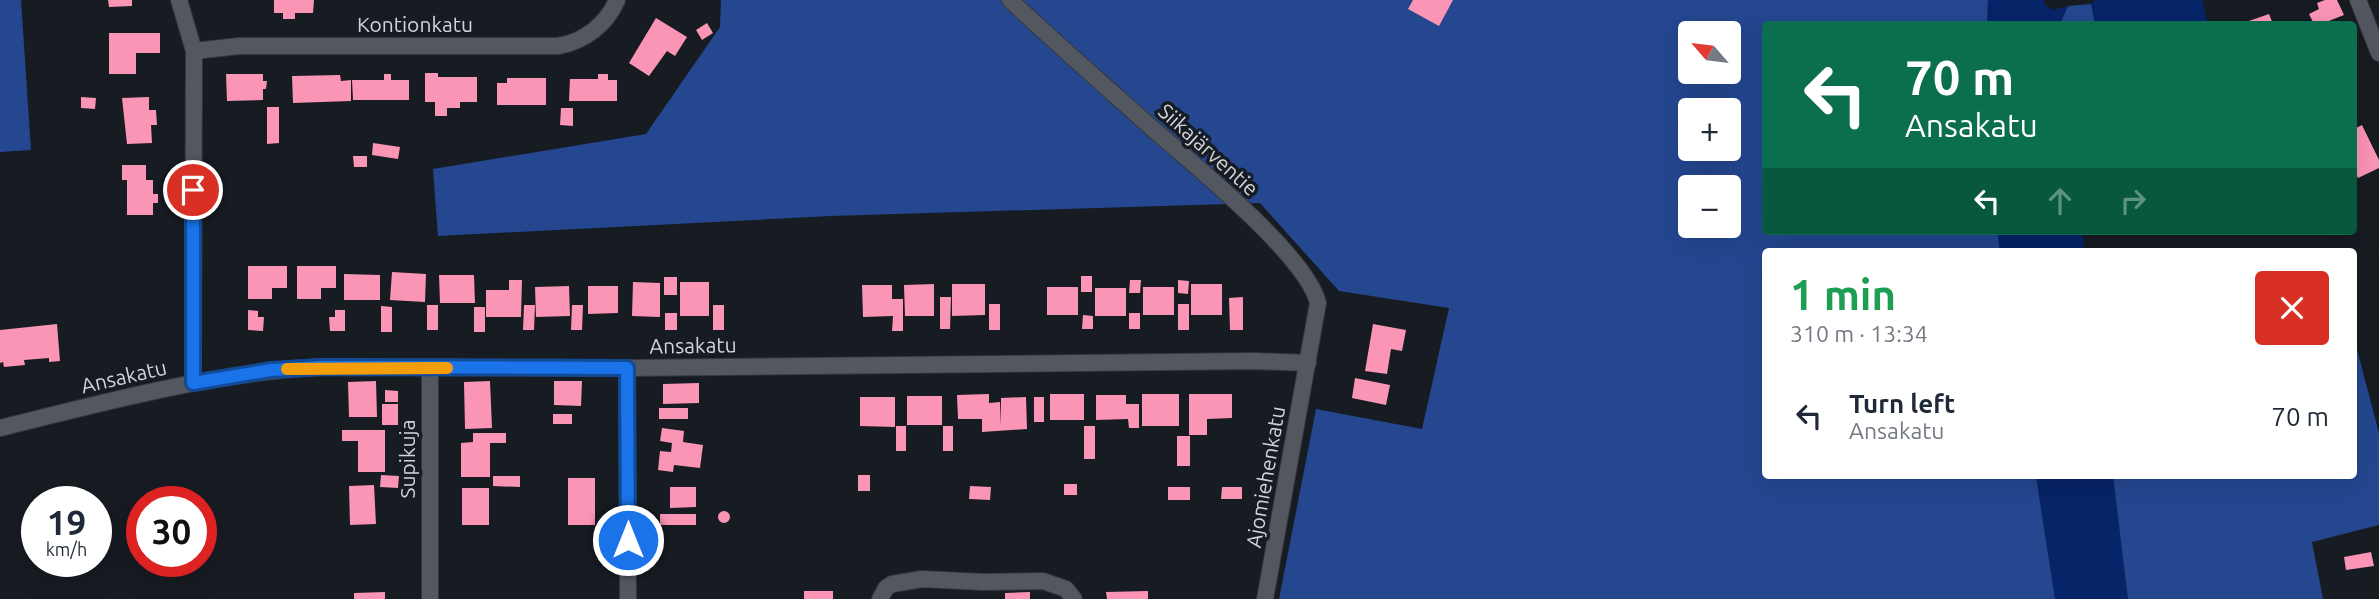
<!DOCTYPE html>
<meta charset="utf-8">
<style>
body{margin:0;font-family:Ubuntu,sans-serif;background:#f2f2f3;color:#1f2937;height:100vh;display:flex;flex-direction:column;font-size:26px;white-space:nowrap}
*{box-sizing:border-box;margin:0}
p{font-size:23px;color:#747a83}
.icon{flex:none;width:38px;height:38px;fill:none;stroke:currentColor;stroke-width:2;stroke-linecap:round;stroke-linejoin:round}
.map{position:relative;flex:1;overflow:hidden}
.drawer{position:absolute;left:1762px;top:248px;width:595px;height:231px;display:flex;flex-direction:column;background:#fff;border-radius:7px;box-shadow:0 7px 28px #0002}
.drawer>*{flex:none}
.guide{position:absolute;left:1762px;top:21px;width:595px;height:214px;border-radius:7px;box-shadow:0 7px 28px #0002;background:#0b6e4f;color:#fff;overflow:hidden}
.needle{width:46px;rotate:298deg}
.buttons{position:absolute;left:1678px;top:21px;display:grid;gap:14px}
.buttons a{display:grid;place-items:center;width:63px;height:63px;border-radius:7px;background:#fff;box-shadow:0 7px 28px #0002;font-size:35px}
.speed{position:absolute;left:21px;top:486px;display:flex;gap:14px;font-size:35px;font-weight:700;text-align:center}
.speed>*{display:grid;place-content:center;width:91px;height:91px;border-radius:50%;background:#fff;box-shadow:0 7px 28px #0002;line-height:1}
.speed small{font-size:18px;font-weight:400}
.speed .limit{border:10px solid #d22;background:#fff;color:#111}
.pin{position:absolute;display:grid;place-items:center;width:60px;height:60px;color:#fff;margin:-30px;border:4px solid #fff;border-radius:50%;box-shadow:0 2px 7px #0007}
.me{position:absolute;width:77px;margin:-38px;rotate:0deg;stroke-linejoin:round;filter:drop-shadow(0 0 5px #0008)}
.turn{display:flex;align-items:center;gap:24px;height:147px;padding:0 28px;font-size:32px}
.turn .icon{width:91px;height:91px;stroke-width:2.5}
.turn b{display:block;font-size:49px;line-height:60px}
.lanes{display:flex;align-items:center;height:66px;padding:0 28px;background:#0003;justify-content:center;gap:35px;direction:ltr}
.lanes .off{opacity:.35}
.round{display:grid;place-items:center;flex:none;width:74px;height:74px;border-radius:7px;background:#f2f2f3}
.summary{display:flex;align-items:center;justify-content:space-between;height:119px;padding:0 28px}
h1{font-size:42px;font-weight:700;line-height:52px;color:#1e9e55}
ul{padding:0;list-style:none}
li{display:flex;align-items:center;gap:21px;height:98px;padding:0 28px}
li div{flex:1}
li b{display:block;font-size:26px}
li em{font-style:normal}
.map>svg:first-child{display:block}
</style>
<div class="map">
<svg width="2379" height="599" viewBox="0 0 2379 599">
<rect width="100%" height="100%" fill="#171b22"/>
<path fill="#062468" d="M1988,0h56v4l9,6 15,-4 -8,18h-73z
M2095,0h107l6,24h-113l-4,-20z
M1997,231h85l3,21h-85z
M2036,476h77l15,123h-73z"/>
<path fill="#244790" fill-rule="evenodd" d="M0,0h21l10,150 -31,2z
M721,0h1267l-1,24h-221v207h231l3,21h-234v224h270l19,123h-776l37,-190 106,20 27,-121 -110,-17 -79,-88 -429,13 -393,20 -5,-67 213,-35 74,-107zM1690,33h39v39h-39zM1690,110h39v39h-39zM1690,187h39v39h-39z
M2091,4l4,20h-35l8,-18z
M2354,338l25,95v92l-67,17 11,57h-195l-15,-123h241z"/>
<path fill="#fb95b6" d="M108,0h24v6l-23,1z
M274,0h40l-1,13h-18v6h-12v-6h-9z
M1413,0h40l-14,26 -31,-17z
M2325,0h12l7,15 -23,9h-7l-5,-10 10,-5 -2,-6z
M2269,14l4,10h-26l-1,-2z
M656,18l31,19 -12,19 -8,-5 -18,25 -20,-13z
M707,23l6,10 -11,7 -6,-10z
M109,33h51v20h-24v21h-27z
M425,73h13v4h39v25h-17v6h-13v8h-12v-14h-10z
M226,74h37v7h4l-1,8h-3v11l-36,1z
M384,74h7v6h18v20h-56l-1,-20h32z
M598,74h10v6h9v21h-48l1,-22h28z
M340,75l1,6 10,-1v21l-58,2 -1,-27z
M507,78h39v27h-49v-22h10z
M81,97l15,1 -1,11 -14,-1z
M149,97v13h7l1,15h-6l1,18 -25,1 -5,-46z
M267,107h12v36l-12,1z
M561,108h12v18l-13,-1z
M2362,125l17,35v8l-21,10 -4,-8v-41z
M373,143l27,4 -2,12 -26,-4z
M353,156h14v11h-13z
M122,165h24v15h7v14h5v9h-5v12h-26v-35h-5z
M248,266h39v22h-15v11h-24z
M297,266h39v22h-15v11h-24z
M392,272l34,2 -1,28 -35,-2z
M344,274l36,1v25h-36z
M439,275h35l1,28h-35z
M1081,276h11v16h-11z
M664,277h13v18h-13z
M509,280h13l-1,37h-35v-27h23z
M1130,280h11l-1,13h-11z
M1178,280l11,1 -1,13 -10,-1z
M633,282l27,1v34l-28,-1z
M680,282h29v34h-29z
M934,284v32h-29l-1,-31z
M952,284h33v31l-33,1z
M1191,284h31v31h-31z
M862,285h30v14h11v32h-11l1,-15 -30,1z
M569,286l1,30 -34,1 -1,-30z
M588,286h30v27l-30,1z
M1047,287h31v28h-31z
M1143,287h31v28h-31z
M1095,288h31v28h-31z
M940,297h11l-1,32h-10z
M1243,297v33h-13l-1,-32z
M989,304h11v26h-11z
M1178,304h11v26h-11z
M427,305h11v25h-11z
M524,305h11l-1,25h-11z
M572,305h11l-1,25h-11z
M713,305h11v25h-11z
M381,306l11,1v25h-11z
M474,307h11v25h-11z
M248,310l10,1v6h6l-1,14 -15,-1z
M335,310h10v21h-15l-1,-14h6z
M665,313h12v17h-12z
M1129,313h11v16h-11z
M1083,315l10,1v13h-11z
M57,324l3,37 -11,1v-4l-25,2 1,5 -21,2 -1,-5 -3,1v-33z
M1373,324l33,6 -4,21 -11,-2 -4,25 -22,-3z
M1355,378l35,7 -4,20 -34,-7z
M376,381l1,36h-28l-1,-35z
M490,381l2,47 -27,1 -1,-47z
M554,381h28l-1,25 -27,-1z
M699,383v20l-36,1v-20z
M385,390l13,1v11h-13z
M989,394v9l11,-1 1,24v-28l25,-1 1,32 -45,3v-13h-24l-1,-24z
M1050,394h34v26h-34z
M1142,394h37v32h-37z
M1189,394h43v24l-25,1v16h-18z
M1096,395h30v9h13v24h-10l-1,-9 -32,1z
M907,396h35v29h-35z
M860,397h35v30l-35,-1z
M1034,397h10v25h-10z
M382,404h16v21h-16z
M659,408h29v11h-29z
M553,414h19v10h-19z
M896,426h10v25h-10z
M943,426h10v25h-10z
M1084,426h11v33h-11z
M662,428l22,3 -1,11 20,3 -3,23 -26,-3 -1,7 -15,-2 2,-19 11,1 1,-9 -12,-2z
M342,430h43v42h-27v-31h-16z
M473,433h33v10h-16v34h-29v-34l12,-1z
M1177,436h13v30h-13z
M381,475l18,1 -1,12 -18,-1z
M858,475h12v16h-12z
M493,476h27v11l-27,-1z
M568,478h27v47h-27z
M1064,484h13v11h-13z
M374,485l2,39 -26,1 -1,-39z
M970,486l21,1 -1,13 -21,-1z
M670,487h26v20l-26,1z
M1168,487h22v13h-22z
M1222,487h20v12h-21z
M462,488h27v37h-27z
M718 517a6 6 0 1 1 12 0a6 6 0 1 1-12 0Z
M660,514h36v11h-36z
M2371,552l3,14 -28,4 -2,-13z
M804,591h29v8h-29z
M1148,591v8h-41l-1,-7z
M385,592v7h-31v-6z
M1030,592v7h-25v-6z"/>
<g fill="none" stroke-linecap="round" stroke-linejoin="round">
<g stroke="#35373c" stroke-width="18">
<path id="street" d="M179,0l15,51 -1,332
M1010,0c47,44 95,86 143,129 40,35 154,127 165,174l-53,296
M2358,0l21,53
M194,51l45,-5h319c26,-4 49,-22 59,-46
M430,368v231
M627,368l1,231
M0,428c105,-26 212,-55 321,-61l306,1 628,-7 53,2
M880,599l6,-11 6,-4 30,-5 61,3 60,-1 23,8 8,10"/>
</g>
<use href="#street" stroke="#535760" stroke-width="16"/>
</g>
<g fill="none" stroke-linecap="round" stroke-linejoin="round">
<g stroke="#114b97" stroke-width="18">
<path id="route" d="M193,190v193l78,-13 50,-3 306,1 1,172"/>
</g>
<use href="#route" stroke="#1a73e8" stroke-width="12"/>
<path stroke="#f59e0b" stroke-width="12" d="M287,369l160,-1"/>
</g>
<g text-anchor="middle" stroke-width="7" stroke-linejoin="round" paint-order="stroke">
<g font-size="21" fill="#d1d4d9" stroke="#171b22">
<text x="415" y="32">Kontionkatu</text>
<text transform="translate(1208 150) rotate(42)" y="7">Siikajärventie</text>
<text transform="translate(693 346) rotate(-1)" y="7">Ansakatu</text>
<text transform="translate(124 377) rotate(-13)" y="7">Ansakatu</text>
<text transform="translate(408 459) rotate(-90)" y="7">Supikuja</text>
<text transform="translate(1266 477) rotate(-80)" y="7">Ajomiehenkatu</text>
</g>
</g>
</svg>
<div class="buttons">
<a><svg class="needle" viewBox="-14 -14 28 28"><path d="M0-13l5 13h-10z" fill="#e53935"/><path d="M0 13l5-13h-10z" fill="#747a83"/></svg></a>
<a>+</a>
<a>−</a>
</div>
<div class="speed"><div>19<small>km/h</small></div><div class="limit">30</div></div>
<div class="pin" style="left:193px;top:190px;background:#d93025"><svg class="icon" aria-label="arrive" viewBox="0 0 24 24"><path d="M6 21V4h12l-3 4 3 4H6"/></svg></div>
<svg class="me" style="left:628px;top:540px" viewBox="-20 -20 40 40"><circle r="17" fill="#1a73e8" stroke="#fff" stroke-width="3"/><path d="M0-11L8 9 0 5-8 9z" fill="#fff"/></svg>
<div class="guide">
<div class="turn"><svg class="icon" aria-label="left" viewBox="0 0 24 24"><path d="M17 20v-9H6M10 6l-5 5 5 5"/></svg><div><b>70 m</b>Ansakatu</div></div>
<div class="lanes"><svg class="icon" aria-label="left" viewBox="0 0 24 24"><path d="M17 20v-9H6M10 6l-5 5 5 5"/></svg><svg class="icon off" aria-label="ahead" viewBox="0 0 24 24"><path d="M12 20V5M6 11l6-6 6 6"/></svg><svg class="icon off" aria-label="right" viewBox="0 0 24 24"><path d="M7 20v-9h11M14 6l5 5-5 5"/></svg></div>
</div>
<section class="drawer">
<div class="summary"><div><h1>1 min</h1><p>310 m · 13:34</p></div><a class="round" style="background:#d93025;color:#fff"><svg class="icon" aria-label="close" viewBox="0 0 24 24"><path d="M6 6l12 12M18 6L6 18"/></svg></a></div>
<ul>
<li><svg class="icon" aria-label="left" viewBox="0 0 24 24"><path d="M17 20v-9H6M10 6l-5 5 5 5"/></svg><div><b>Turn left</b><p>Ansakatu</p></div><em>70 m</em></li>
</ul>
</section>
</div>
